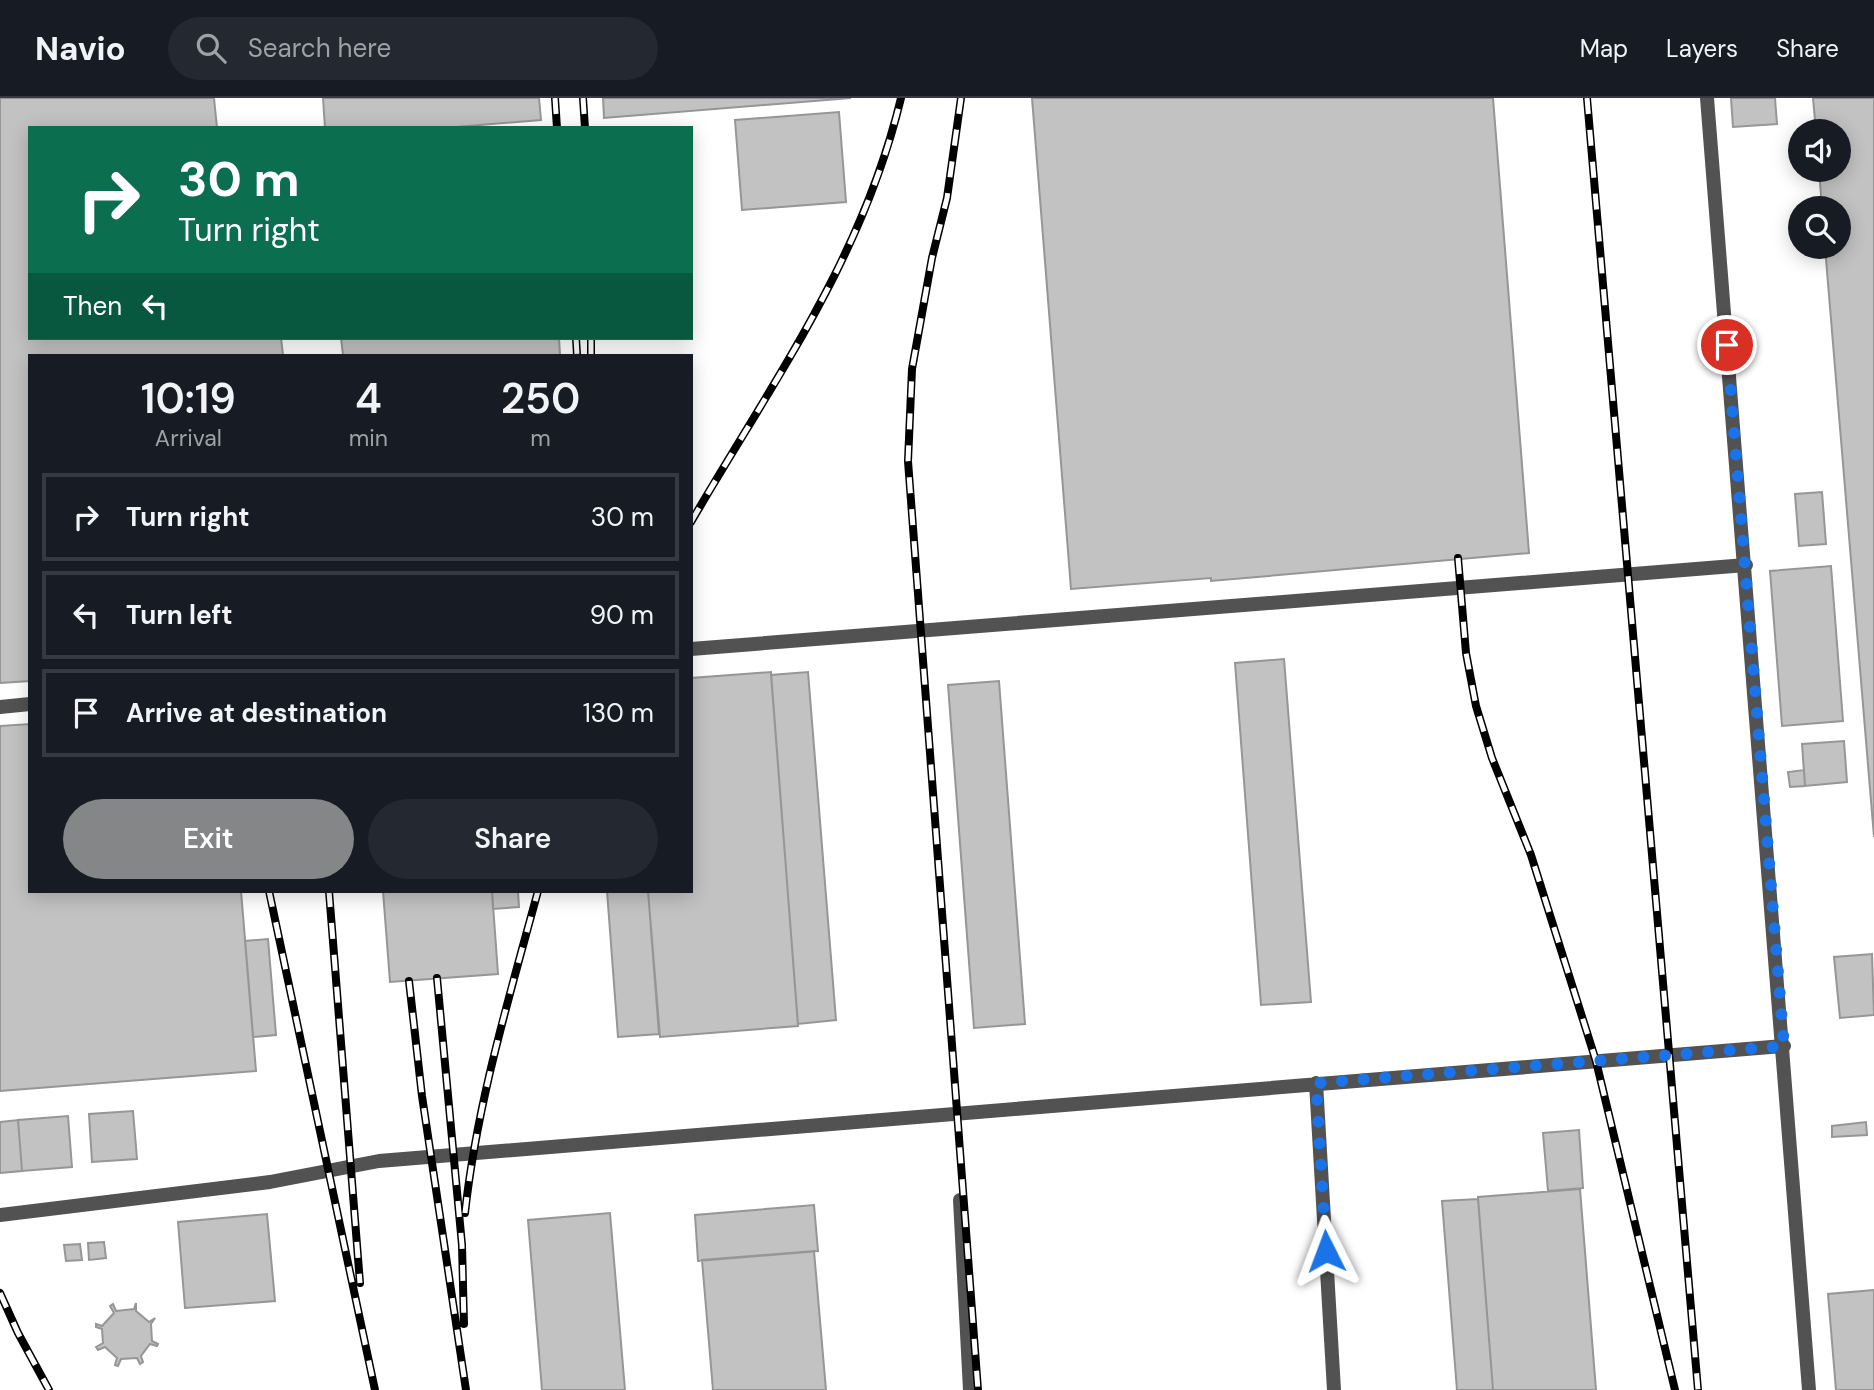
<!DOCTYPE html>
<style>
body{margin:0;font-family:"DM Sans",sans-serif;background:#242831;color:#f1f3f6;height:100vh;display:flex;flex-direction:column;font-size:26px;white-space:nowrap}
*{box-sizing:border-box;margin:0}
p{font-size:23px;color:#9ea1a6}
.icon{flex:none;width:38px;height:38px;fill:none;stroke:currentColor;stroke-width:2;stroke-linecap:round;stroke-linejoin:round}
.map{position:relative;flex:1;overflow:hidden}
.panel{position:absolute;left:28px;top:256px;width:665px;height:539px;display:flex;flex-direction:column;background:#171b24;border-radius:0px;box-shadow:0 4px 18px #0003}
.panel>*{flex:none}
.hud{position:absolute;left:28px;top:28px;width:665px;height:214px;border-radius:0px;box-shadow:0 4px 18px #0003;background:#0b6e4f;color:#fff;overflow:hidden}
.tools{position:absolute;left:1788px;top:21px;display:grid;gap:14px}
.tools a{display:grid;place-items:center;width:63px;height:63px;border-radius:50%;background:#171b24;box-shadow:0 4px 18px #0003;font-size:35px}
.pin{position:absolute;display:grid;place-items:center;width:60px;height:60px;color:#fff;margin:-30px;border:4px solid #fff;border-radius:50%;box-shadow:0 2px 7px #0007}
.me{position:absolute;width:77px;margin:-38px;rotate:357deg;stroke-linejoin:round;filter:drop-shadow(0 0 5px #0008)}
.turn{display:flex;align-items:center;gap:24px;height:147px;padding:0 35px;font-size:32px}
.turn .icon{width:91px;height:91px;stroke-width:2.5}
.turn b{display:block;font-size:49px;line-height:60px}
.then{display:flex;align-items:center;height:66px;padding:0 35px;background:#0003;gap:14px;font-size:26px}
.eta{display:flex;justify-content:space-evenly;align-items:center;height:119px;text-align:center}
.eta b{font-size:42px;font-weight:600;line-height:49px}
.button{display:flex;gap:14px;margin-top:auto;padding:14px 35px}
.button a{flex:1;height:80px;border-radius:42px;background:#858687;color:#fff;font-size:28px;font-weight:600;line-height:80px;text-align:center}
.button a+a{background:#242831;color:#f1f3f6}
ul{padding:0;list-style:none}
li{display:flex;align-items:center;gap:21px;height:88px;margin:0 14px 10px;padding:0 21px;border:4px solid #363941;border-radius:0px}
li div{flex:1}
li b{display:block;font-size:26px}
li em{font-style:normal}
header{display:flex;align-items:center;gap:42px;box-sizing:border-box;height:98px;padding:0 35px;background:#171b24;border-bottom:2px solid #363941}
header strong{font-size:33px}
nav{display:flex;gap:38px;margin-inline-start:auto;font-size:24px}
.search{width:490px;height:63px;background:#242831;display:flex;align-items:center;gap:18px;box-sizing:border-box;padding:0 24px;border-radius:38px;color:#9ea1a6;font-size:26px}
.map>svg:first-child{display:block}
</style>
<header>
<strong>Navio</strong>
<div class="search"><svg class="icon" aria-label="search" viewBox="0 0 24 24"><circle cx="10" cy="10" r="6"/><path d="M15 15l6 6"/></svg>Search here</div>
<nav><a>Map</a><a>Layers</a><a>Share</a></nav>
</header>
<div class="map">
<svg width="1874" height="1292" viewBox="0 0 1874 1292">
<rect width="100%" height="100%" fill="#fff"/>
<path fill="#c2c2c2" stroke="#969696" stroke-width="2" d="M0,0h214l3,30h-187v210h251l2,17h-253v326l-30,2z
M323,0h216l2,22 -97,8h-119z
M603,0h248l-247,20z
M1032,0h461l36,455 -318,28v-3l-140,11z
M1731,0h44l2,26 -44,3z
M1813,0h61v739l-49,-590h14v-39h-17l-3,-38h20v-39h-23z
M839,14l7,90 -104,8 -7,-90z
M341,240h218l1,17h-217z
M1822,394l4,52 -27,2 -4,-52z
M1831,468l12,155 -61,5 -12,-155z
M1284,561l27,343 -50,3 -26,-342z
M771,574l27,354 -138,11 -12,-146h43v-213z
M808,574l28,348 -38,4 -27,-349z
M999,583l26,343 -51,4 -26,-343z
M30,626v167h211l15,180 -256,20v-365z
M1844,643l3,41 -42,4 -3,-42z
M1804,672l1,16 -15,1 -2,-15z
M383,793h109l6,83 -108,8z
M492,793h26l1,16 -26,2z
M607,793h41l11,143 -41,3z
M268,841l8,96 -23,2 -8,-96z
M1872,856l2,61 -34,3 -6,-61z
M133,1013l4,48 -45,3 -3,-48z
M68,1018l4,51 -50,4 -4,-51z
M18,1022l4,51 -22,2v-51z
M1866,1024l1,13 -35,2v-11z
M1579,1032l4,58 -35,3 -5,-58z
M1580,1091l16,201h-103l-15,-193z
M1478,1101l15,191h-36l-15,-189z
M814,1107l4,46 -120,10 -3,-46z
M610,1115l15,177h-83l-14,-170z
M267,1116l8,87 -90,7 -7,-86z
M104,1144l2,16 -17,2 -1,-17z
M80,1146l2,16 -16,1 -2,-16z
M814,1153l12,139h-113l-11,-130z
M1874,1192v100h-38l-8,-96z
M136,1205v8l13,11 6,-4 -4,6 1,17 6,3 -1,2 -7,-2 -9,12 2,6 -3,2 -3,-6 -16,1 -3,7 -3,-1 2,-7 -12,-11 -7,3 -2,-3 7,-4 -1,-14 -6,-2v-3l6,2 12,-13 -4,-7 3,-2 3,7 18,-2z"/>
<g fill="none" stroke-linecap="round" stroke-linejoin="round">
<path stroke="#525252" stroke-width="14" d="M1707,0l102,1292
M691,551l1055,-84
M0,609l30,-3
M1316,985l18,307
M960,1102l10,190
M0,1117l270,-33 109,-21 1405,-115"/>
<g stroke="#000" stroke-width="8">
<path id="rail" d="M555,0l2,30
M583,0l2,30
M961,0l-14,100 -15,60 -20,111 -4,92 70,929
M1587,0l111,1292
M576,240l1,17
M591,240v17
M691,424c82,-141 171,-262 210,-424
M1458,460l8,95 10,53 16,52 39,97 65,206 79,329
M269,793l106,499
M329,793l31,392
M437,880l25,267 2,79
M409,883l13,115 44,294
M465,1115c12,-110 44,-215 73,-322
M0,1195l18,40 31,57"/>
</g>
<use href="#rail" stroke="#fff" stroke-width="5" stroke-dasharray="16" stroke-linecap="butt"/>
</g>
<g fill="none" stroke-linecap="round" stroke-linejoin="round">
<path stroke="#1a73e8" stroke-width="12" stroke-dasharray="0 21.6" d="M1326,1153l-10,-168 468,-37 -57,-701"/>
</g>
</svg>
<div class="tools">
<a><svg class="icon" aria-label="sound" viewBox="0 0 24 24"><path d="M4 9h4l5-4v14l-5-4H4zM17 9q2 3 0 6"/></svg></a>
<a><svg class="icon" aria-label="search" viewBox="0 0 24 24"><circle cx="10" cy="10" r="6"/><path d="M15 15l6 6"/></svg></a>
</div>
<div class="pin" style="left:1727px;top:247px;background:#d93025"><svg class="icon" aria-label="arrive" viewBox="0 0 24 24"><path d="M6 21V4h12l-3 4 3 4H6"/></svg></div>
<svg class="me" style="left:1326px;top:1153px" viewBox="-20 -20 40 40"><path d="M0-17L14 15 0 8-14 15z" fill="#1a73e8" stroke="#fff" stroke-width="4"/></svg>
<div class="hud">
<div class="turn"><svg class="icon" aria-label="right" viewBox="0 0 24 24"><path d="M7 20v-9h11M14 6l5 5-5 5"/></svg><div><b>30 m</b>Turn right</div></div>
<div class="then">Then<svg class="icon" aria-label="left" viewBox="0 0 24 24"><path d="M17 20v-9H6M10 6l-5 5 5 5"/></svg></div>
</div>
<section class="panel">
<div class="eta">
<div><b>10:19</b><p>Arrival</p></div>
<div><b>4</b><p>min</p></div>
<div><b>250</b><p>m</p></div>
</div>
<ul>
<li><svg class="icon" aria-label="right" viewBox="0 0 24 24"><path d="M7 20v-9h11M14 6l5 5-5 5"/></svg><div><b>Turn right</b></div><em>30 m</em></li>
<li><svg class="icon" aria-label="left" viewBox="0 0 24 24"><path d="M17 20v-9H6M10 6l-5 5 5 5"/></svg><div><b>Turn left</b></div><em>90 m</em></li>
<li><svg class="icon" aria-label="arrive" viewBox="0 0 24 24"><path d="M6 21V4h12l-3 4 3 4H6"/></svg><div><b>Arrive at destination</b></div><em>130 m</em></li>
</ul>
<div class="button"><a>Exit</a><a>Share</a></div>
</section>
</div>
